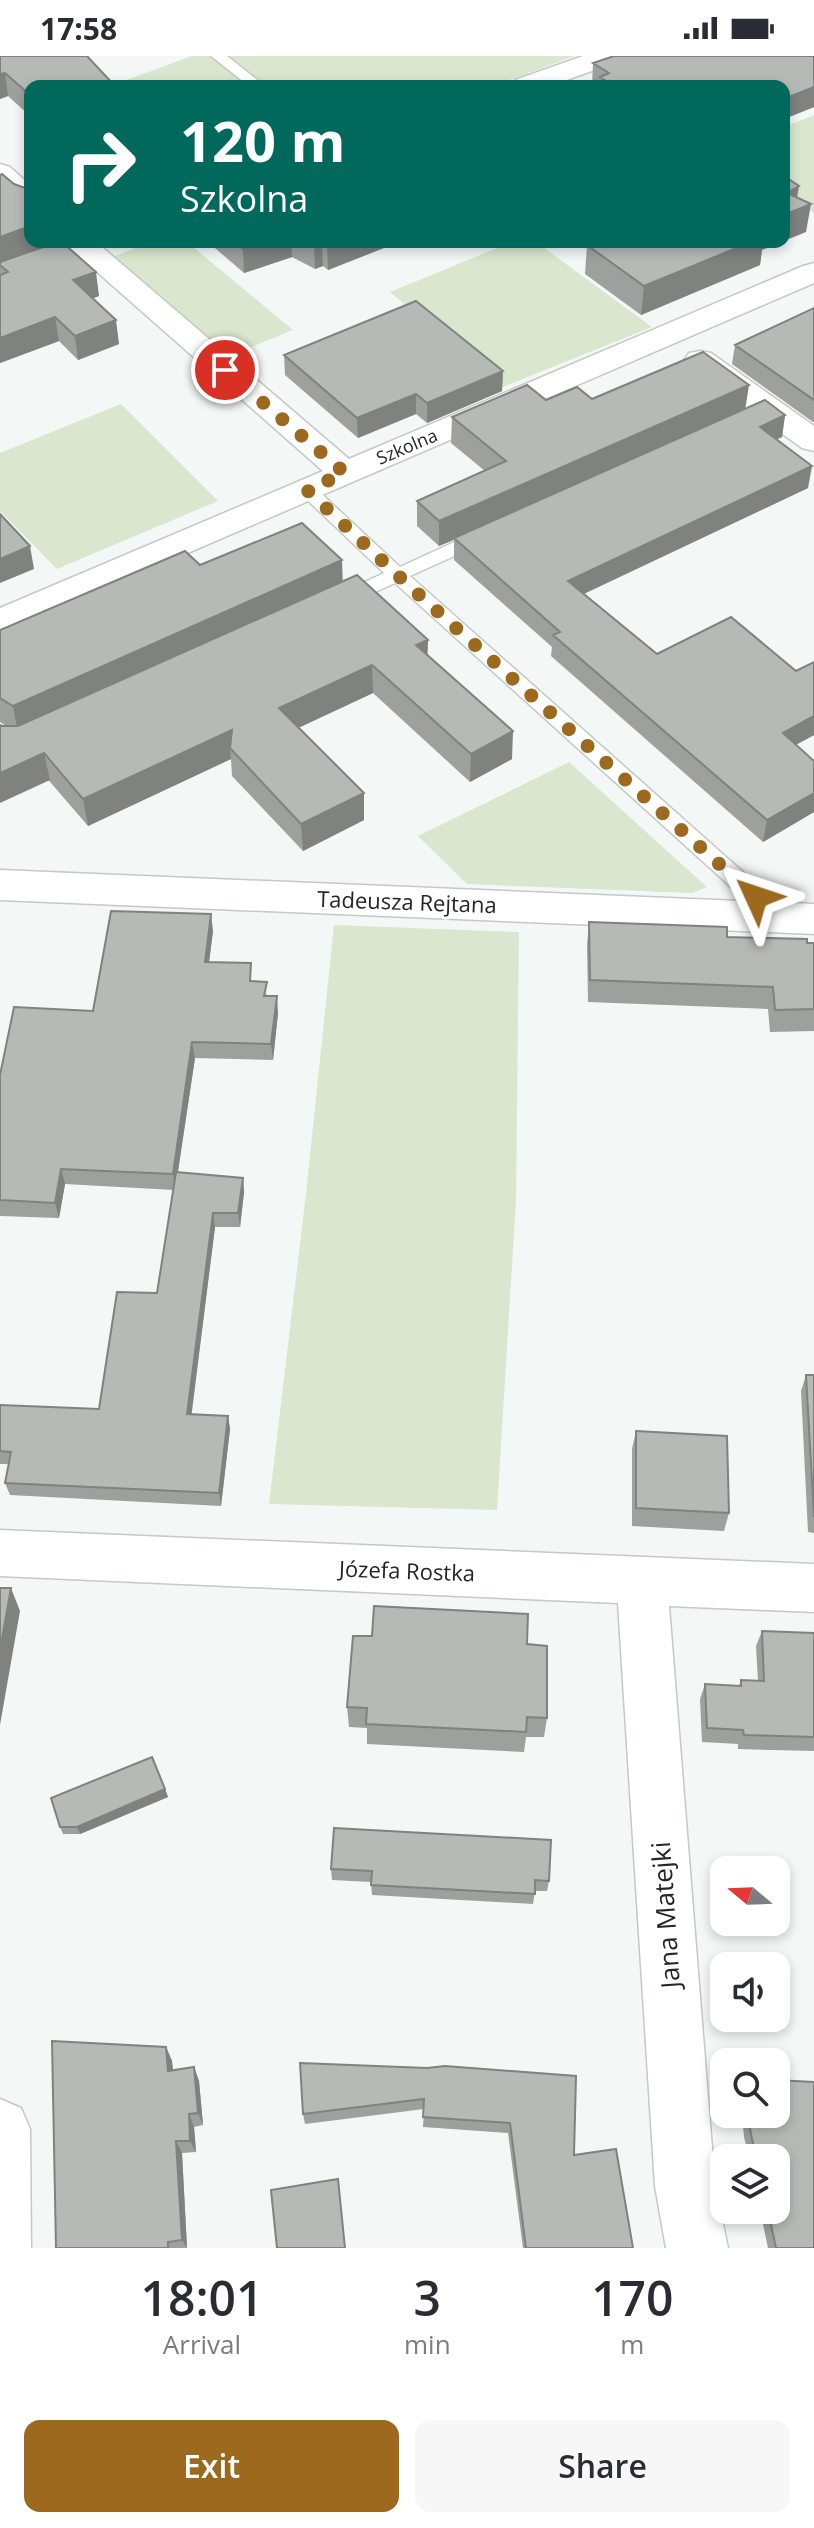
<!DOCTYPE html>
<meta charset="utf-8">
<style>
body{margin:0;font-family:"Open Sans",sans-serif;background:#f7f7f7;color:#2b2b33;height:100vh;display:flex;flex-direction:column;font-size:30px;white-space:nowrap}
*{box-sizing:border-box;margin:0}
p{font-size:26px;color:#7c7c81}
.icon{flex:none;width:44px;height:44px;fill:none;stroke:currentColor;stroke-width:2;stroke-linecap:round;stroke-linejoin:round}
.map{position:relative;height:2192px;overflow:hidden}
.panel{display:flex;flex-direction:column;background:#fff;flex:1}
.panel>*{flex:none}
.guide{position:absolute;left:24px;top:24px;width:766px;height:168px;border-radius:16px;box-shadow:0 4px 12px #0003;background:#00695c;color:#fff;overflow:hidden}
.needle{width:52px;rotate:289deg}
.buttons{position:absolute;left:710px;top:1800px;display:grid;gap:16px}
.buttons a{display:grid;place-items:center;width:80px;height:80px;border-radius:16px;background:#fff;box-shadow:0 4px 12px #0003;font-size:40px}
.pin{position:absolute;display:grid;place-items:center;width:68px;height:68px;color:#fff;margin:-34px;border:4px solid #fff;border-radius:50%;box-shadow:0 2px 8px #0007}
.me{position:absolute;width:88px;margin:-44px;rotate:312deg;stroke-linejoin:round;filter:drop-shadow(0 0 6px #0008)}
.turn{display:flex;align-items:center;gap:28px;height:168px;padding:0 24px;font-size:36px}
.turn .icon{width:104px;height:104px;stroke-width:2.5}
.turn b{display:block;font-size:56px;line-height:68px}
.eta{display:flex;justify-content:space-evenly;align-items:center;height:136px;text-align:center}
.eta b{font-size:48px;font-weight:600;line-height:56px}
.button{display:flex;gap:16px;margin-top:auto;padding:16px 24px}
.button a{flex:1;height:92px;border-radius:16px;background:#9c691e;color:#fff;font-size:32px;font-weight:600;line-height:92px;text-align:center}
.button a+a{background:#f7f7f7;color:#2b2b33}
.status{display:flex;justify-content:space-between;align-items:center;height:56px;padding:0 40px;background:#fff;direction:ltr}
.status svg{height:22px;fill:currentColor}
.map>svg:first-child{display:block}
</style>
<div class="status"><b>17:58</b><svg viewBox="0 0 49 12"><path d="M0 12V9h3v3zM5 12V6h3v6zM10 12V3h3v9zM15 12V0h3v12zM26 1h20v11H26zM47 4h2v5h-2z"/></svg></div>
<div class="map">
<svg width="814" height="2192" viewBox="0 0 814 2192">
<rect width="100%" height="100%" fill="#f3f8f6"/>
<path fill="#dae7ce" d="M192,0h383l-82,30h-367l-5,-4z
M814,59v98l-30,-19v-67z
M152,186h35l106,88 -66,27 -115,-100z
M512,186h24l116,85 -149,60 -113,-95z
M121,348l97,97 -161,68 -57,-58v-58z
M569,706l138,125 -15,6 -225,-9 -49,-48z
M334,869l185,7 -3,269 -19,309 -228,-6 37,-310z"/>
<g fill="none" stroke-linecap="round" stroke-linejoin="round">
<g stroke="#c4c9c6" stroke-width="3">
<path id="service" d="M211,0h16l38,30h-16z
M307,428l6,2 87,81 76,-35h14l2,4 -2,4 -80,36 378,336 3,6 -3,6h-16l-377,-341 -46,21h-14l-3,-4 3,-4 49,-23 -83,-79 -3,-4 3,-4z"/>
</g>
<g stroke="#c4c9c6" stroke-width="3">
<path id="minor" d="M583,0h38l-4,6 -67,24h-39l4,-6z
M0,108l10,3 20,18v24l-10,-3 -20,-18z
M63,186h33l253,217 454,-193 11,-3v20l-814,351v-26l323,-137z
M700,295l11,2 103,73v25l-12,-3 -113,-81 -5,-7 5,-7z
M0,814l814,34v30l-814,-34z
M0,1474l814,34v48l-145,-6 46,580 13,62h-62l-11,-62 -37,-583 -618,-27z
M0,2043l21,9 9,21 1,119h-31z"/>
</g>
<use href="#service" fill="#fff" fill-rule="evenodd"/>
<use href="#minor" fill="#fff" fill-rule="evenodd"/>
</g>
<path fill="#9da09d" d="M0,0l30,30v30l-22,-20 -8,3z
M614,0h200v51l-30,12v-33l-192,-1 1,-22z
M0,119l14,9 11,4 4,-3 15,61 -28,10 83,40 -6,2 26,46 -41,16 -19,-19 -59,22z
M208,186h191l-71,28 -5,-4 -8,3 -23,-12 -48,16z
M587,189l175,5 -2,15 -119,50 -56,-41z
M814,252v114h-1l-81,-58 3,-19z
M284,299l219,16 -1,20 -75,32 -11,-9 -58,24 -73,-63z
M592,343l154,10 39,6 -3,22 -5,2 31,49 -224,106 73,60 139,17 18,-9v73l-18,10 18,16v51l-51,30 -212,-186 1,-9 -98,-87v-20l-15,6 -22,-20v-25l68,-30 -34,-28 1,-26 94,-17z
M200,509l142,17 86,58 -1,15 85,104 -42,23 -97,-89 -75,35 66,65v27l-61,31 -71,-75 -1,-17 -143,67 -86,-100h4l-6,-4v-92z
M589,866l138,15 87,6v88l-44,1 -2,-23 -180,-7 -1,-57z
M213,875l-4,31 44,19 15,15 10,17 -5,47 -78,-2 -17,114 65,6 1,14 -4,35h-25l-24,187 37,2 2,13 -9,77 -211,-11 -5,-12 4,-19h-9v-59l99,4 58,-116 17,-103 -109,-6 -6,34 -59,-2v-141l93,-64z
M806,1319h8v158l-6,-1 -7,-141z
M636,1375l93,82 -5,18 -92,-5v-77z
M762,1575l52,2v118l-76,-2v-5l-36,-2 -2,-43 5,-15 34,2 2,-6 17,1 -2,-35z
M527,1588l20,74 -3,19h-18l-2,15 -157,-8v-16l-18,-1 -2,-20z
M165,1733l3,8 -88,37h-17l-3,-7z
M331,1813l218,12 -2,10h-12l-2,13 -161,-9 -1,-13 -39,-2z
M166,1991l6,14 1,9 21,-3 5,14 4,44 -9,2 2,25 -14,1 5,95h-131z
M427,2012l147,87 59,93h-110l-15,-115 -85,-6 1,-18 -119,15 -2,-10z
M742,2058h34l38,134h-46l-8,-38h16v-52h-27l-5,-21z"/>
<path fill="#7f827f" d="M5,17l3,23 -8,3v-25z
M814,31v20l-30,12v-20z
M799,130l-4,24 16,-6 -5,28 -22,9v-29l3,-19z
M30,170v16h13l1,4 -44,16v-25z
M263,186h28l1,15 -48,16 -1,-24z
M322,186l1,24 -8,3 -1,-23z
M337,186h62l-71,28 -1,-24z
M750,186h32l-20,8 -2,15 -119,50 3,-29z
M96,216l3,24 -23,9 -3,-25z
M55,261l4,24 -59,22v-25z
M116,264l3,24 -41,16 -3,-24z
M503,315l-1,20 -75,32v-20z
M749,329l-4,26 -306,135v-25z
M416,338v20l-58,24 -1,-20z
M785,359l-3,22 -25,12 3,-22z
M812,410l-4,22 -242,114 2,-21z
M30,490l4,23 -34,14v-24z
M342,504l1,28 -325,146 -5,-28z
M428,584l-1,28 -11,-23z
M372,609l1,28 -92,43 -2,-28z
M814,660v19l-36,19 5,-21z
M232,674l-2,18 1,11 -143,67 -5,-27z
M513,675l-1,28 -42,23 1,-28z
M44,697l6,27 -50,23v-30z
M364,737v27l-61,31 -2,-27z
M814,737v19l-51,30 4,-22z
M211,858l2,17 -6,47 -2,-16z
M277,940l1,17 -5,47 -2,-16z
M192,986l3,16 -20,132 -2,-16z
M61,1113l4,15 -6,34 -4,-15z
M243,1122l1,14 -4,35 -2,-14z
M213,1157l2,14 -25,200 -3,-13z
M228,1360l2,13 -9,77 -2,-13z
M11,1532l9,23 -20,114v-75z
M165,1733l3,8 -88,37 -3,-7z
M166,1991l6,14 2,23 -6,-13z
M194,2011l5,14 4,44 -5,-12z
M189,2058l5,13 2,25 -6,-11z
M176,2085l6,12 5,95 -5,-8z"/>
<path fill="#b6bab6" stroke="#7f827f" stroke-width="2" d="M0,0h87l28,30h-85v9l-25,-22 -5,1z
M614,0h200v31l-30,12v-13h-170l-14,-9 9,-4 -16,-10z
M29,109l1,61 -30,11v-62l2,-1 12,10 11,4 4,-3z
M784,120l15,10 -12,7 24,11 -27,11z
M58,186h4l34,30 -23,8 43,40 -41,16 -20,-19 -55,21v-63l8,-3 -8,-7v-3z
M235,186h28l-20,7z
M307,186h30l-10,4 -5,-4 -8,4z
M595,186h156l-107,44 -57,-41z
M416,245l87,70 -76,32 -11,-9 -59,24 -73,-63z
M814,252v92l-79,-55z
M703,296l46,33 -310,136 -22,-20 89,-40 -54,-44 75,-32 19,15 31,-13 15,12z
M765,344l20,15 -25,12 52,39 -244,115 89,73 74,-37 65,54 18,-9v54l-31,17 31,28v32l-47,27 -214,-185 7,-3 -106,-94z
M0,458l30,32 -30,13z
M302,467l40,37 -329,146 -13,-8v-68l185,-79 15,14z
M357,519l71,65 -12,5 97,86 -42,23 -99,-89 -93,43 85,85 -63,31 -71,-76 2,-18 -149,69 -39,-46 -44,20v-48l2,1h16z
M111,855l100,3 -6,48 46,1 -1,18 17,1 -3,14h13l-6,48 -79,-2 -19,132 -112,-5 -6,34 -55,-3v-125l14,-68 79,4z
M589,866l138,5v10l80,2v4h7v66l-39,1 -2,-23 -183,-7z
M176,1116l67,6 -5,35h-25l-26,201 41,2 -9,77 -214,-10 6,-31 -11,-1v-46l99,4 18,-117 40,1z
M806,1319h8v142z
M636,1375l91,5 2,77 -93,-5z
M0,1532h11l-11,62z
M374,1550l154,8 -1,30 20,2v72l-20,-1 -1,15 -160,-8 1,-16 -20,-1 6,-71h19z
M762,1575l52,2v104l-70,-2 -1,-5 -36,-2 -2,-44 36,2v-6l23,1z
M152,1701l13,32 -88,38h-17l-9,-29z
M334,1772l217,12 -2,41 -14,-1v14l-164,-9 1,-14 -41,-2z
M52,1985l114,6 2,24 26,-4 4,46 -9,1 1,27h-14l6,99 -14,2v6h-112z
M300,2007l127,5 18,-2 131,10 -2,79 42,-6 17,99h-107l-16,-125 -87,-6 1,-18 -121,15z
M776,2024l38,2v166h-38l-8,-38h8v-52h-20l-6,-29 -1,-15h27z
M338,2123l7,69h-68l-6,-58z"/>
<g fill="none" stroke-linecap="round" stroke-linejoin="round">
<path stroke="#9c691e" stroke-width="14" stroke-dasharray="0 25.2" d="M225,314l120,103 -38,17 100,94 349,313"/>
</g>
<g text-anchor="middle" stroke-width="6" stroke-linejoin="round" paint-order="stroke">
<g font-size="18" fill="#242625" stroke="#fff">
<text transform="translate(407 391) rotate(-23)" y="6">Szkolna</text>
</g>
<g font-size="22" fill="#242625" stroke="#fff">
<text transform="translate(407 846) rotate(2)" y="8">Tadeusza Rejtana</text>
<text transform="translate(407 1515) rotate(2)" y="8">Józefa Rostka</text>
</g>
<g font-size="26" fill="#242625" stroke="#fff">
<text transform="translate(666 1859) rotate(-94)" y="9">Jana Matejki</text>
</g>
</g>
</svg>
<div class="buttons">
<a><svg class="needle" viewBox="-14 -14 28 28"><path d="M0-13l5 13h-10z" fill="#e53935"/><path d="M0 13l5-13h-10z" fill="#7c7c81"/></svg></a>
<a><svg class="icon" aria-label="sound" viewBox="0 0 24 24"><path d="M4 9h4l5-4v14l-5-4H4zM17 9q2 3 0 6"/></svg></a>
<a><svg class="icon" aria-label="search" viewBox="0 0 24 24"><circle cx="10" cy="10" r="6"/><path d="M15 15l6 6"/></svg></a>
<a><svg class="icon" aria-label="layers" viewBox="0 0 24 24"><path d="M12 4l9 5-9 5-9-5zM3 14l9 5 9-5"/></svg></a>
</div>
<div class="pin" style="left:225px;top:314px;background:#d93025"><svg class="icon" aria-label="arrive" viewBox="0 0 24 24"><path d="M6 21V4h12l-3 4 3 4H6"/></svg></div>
<svg class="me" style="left:756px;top:841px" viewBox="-20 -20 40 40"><path d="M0-17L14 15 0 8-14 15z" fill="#9c691e" stroke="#fff" stroke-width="4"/></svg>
<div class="guide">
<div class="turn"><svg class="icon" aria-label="right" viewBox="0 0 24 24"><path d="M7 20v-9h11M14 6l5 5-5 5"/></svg><div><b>120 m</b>Szkolna</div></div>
</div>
</div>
<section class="panel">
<div class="eta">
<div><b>18:01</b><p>Arrival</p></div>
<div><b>3</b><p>min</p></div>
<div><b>170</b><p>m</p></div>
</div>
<div class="button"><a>Exit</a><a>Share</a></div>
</section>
